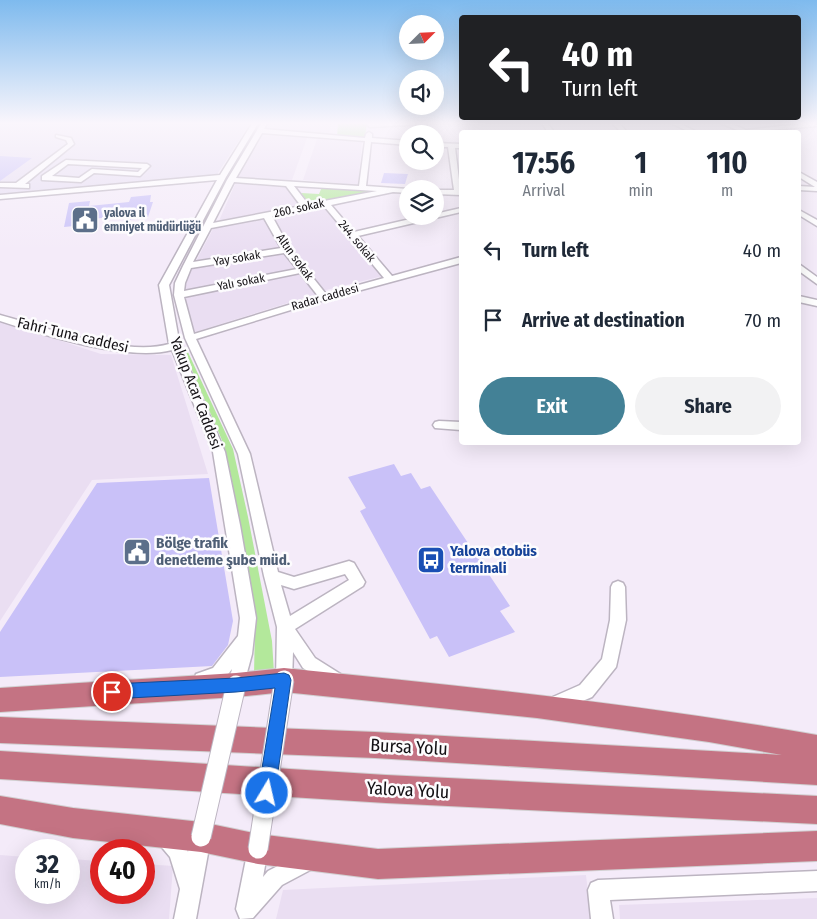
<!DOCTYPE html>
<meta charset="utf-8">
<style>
body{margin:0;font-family:"Fira Sans Condensed",sans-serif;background:#f2f2f3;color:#1f2937;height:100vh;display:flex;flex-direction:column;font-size:19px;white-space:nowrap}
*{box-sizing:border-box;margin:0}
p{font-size:16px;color:#747a83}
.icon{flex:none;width:28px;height:28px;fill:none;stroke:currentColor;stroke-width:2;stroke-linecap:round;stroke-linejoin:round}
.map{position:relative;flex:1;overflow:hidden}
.side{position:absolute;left:459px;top:130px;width:342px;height:315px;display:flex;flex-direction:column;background:#fff;border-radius:5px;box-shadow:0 5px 20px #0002}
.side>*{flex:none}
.hud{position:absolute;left:459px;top:15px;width:342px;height:105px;border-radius:5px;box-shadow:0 5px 20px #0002;background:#202124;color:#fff;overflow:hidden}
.needle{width:32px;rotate:66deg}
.controls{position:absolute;left:399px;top:15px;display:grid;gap:10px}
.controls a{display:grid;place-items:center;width:45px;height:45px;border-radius:50%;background:#fff;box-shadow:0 5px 20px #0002;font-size:25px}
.speed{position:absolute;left:15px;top:839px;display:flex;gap:10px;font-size:25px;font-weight:700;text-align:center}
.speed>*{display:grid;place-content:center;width:65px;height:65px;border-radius:50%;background:#fff;box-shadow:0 5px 20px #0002;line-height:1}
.speed small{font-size:12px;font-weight:400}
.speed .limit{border:8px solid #d22;background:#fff;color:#111}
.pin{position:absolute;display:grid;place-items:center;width:42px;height:42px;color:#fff;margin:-21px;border:2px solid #fff;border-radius:50%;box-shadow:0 1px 5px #0007}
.me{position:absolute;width:55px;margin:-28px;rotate:9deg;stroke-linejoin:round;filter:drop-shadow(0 0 4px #0008)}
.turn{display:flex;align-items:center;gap:18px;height:105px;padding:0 20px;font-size:22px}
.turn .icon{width:65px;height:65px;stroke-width:2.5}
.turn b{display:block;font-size:35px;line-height:42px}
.eta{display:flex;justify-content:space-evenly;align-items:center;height:85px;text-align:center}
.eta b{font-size:30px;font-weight:700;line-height:35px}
.primary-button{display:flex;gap:10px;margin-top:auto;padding:10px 20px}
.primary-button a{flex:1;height:58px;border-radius:30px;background:#438196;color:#fff;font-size:20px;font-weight:700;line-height:58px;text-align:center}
.primary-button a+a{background:#f2f2f3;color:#1f2937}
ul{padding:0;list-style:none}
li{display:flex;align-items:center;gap:15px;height:70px;padding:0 20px}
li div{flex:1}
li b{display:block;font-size:19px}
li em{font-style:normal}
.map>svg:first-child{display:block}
</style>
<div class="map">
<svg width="817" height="919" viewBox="0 0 817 919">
<rect width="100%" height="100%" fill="#f4ebf9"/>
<path fill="#eadef2" d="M269,122h62l-2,14 -64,-6z
M262,134l45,4 -15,42 -56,-2z
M317,139l45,3 -4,43 -55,-5z
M236,182l48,2 17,22 -83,17z
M323,205l60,71 -61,15 -34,-43 -17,-32z
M265,217l17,32 -87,14 19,-36z
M284,252l14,17 -113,22 4,-23z
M301,274l16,20 -122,38 -12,-36z
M0,321l101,33 70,1 37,119 -116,6 -92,141z
M0,855l26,2v35h43v-33l32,2v31h43v-28l29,2 -4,53h-169z
M586,875l5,44h-315l7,-29z
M817,898v21h-197l-1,-14z"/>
<path fill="#e6ddf2" d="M0,122h251l-35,54 -216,19z"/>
<path fill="#b3e89b" d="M338,122h29l-2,16 -28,-1z
M322,187l53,4 -65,13 -9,-11 18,1z
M186,348l47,101 15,68 24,124 2,32 -20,2 1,-50 -2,-27 -22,-122 -7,-31 -41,-96z"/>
<path fill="#c9c1f8" d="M0,156l32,2 -32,23z
M384,173l24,1 -3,10 -24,-1z
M151,195l-1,7h3l-5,15 -19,3 2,-6 -45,6 -2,5 -20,2 5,-24 21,-2 -1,5 40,-4 2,-5z
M394,464l7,12 10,-3 10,16 9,-3 80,120 -10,5 15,21 -66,25 -12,-21 -7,3 -70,-128 6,-3 -18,-31z
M209,478l24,143 -5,24 -16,21 -212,11v-45l97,-149z"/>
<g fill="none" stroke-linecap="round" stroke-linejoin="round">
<g stroke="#bcb4c1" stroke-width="3">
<path id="minor" d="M253,122h6l-33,55 -57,108 11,61 45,106 15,73 16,93 -4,36 -10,37 -6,2 -6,-2 -2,-6 4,-16 -7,9 -23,10 -6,-2 -2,-6 2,-6 17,-6 25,-32 2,-18 -27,-166 -41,-102c-43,12 -129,-15 -172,-29v-6c45,12 125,42 169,29l-10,-59 58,-105 -217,19v-4l220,-20z
M262,122h6l-4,7 101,9 1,-4 3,-2 3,2v4l36,3v4l-37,-3 -5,44 42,3v4l-15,-1 -62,13 23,27 69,-16h12v-2l26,-6v4l-103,24 34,40 69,-19v6l-144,39 -121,37 54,115 28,118 16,5 55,-16 5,2 11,19 -2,4 -68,43 20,29 27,17 2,6 -2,6 -6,2 -33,-21 -10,-16 -1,28 -2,6 -6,2 -6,-2 -2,-6 1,-53 -13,-51 -26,-122 -53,-116 -11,-43 1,-12 8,-17 44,-86zM262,133l103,8 -6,45 -123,-8zM234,182l52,4 15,20 -88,17zM294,186l83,5 -69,13zM324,206l60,72 -58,16 -36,-45 -18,-33zM264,218l17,30 -88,14 18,-34zM284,253l13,16 -113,22 1,-8 6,-15zM300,273l18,23 -124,38 -10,-37zM345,574l4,6 -59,36 -9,-31 13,4z
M398,122h65l-93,5 -3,-2 3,-2z
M541,122h6l7,10h-6z
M611,122h7l9,10h-6z
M668,122h9l20,10h-7z
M718,122h9l19,8 70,-8 1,4 -75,6z
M56,135l15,3 3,6 -49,40h4v4l-29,-1v-4h16l52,-39 -2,-4 -10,-3z
M435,143l26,1v4h-6l6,47 -26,-1v-4h19l-6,-43h-13z
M66,160l81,4 3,2 -10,10 -46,-3 -13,9 -39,-2v-4zM68,164l74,4 -4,4 -46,-3 -13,9 -27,-2z
M799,172l18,10v9l-18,-1v-4l16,1 -16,-10z
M799,210l18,10v6l-18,-11z
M799,264l18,13v7l-18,-13z
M799,296l18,4v6l-18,-4z
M439,421l22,1v8l-26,-2 -2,-3 2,-3z
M618,581l5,2 2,4 1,33 -10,47 -24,30 -40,17 -6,-2 -3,-6 3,-6 34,-15 22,-26 8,-39 1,-33 2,-4z
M166,827c11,5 18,14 22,25l6,-22 7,-3 7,3 3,7 -15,82h-22l6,-30 -10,-32 -11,-13 -3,-7 3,-7z
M258,839l7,3 3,7 -5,28 5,-6 39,-20 7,3 3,7 -3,7 -32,17 -29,33 -13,1 -4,-10 12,-60 3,-7z
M817,871v20l-207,9 3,19h-22l-3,-29 3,-7 7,-3z"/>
</g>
<g stroke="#d0cfd0" stroke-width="2">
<path id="highway" d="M284,668c178,18 356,36 533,67v50l-442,-27 -375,-15v-26l375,15 407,23 -73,-13 -172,-24 -253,-26 -48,5 -236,15v-24l236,-15z
M0,751l386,24 431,21v28l-431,-21 -386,-24z
M0,796l73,12 128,14 57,12 120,15 439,-18v30l-439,18 -120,-15 -57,-12 -128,-14 -73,-14z"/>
</g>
<use href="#minor" fill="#fff" fill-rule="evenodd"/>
<use href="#highway" fill="#c47383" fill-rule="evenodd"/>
<g stroke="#bcb4c1" stroke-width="21" stroke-linecap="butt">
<path id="minor-bridge" d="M201,837l35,-152
M258,849l26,-169"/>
</g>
<use href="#minor-bridge" stroke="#fff" stroke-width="19"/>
</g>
<linearGradient id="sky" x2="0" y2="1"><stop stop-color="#7ebaee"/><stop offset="0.49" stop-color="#faf6fc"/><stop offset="1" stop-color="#faf6fc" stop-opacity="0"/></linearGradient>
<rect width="817" height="251" fill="url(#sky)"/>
<path fill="#1a73e8" stroke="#114b97" d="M284,673l5,2 2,5 -16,113 -2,6 -6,3 -6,-3 -3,-6 17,-105 -39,4 -124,7 -5,-2 -2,-5 2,-5 5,-3 124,-6z"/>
<defs>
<g id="civic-square" transform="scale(1.4375)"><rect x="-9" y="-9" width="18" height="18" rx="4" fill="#5c6f8a" stroke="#fdfcfe"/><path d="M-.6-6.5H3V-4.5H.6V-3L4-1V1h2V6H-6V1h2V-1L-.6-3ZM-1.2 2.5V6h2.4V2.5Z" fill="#fff"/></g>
<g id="bus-square" transform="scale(1.4375)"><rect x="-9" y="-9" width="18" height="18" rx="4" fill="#1a4fb4" stroke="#fdfcfe"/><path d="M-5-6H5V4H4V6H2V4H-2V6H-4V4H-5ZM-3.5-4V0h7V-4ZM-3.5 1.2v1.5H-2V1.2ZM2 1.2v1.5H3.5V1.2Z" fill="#fff"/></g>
</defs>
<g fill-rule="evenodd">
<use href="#civic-square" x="85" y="220"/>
<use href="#civic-square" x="137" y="552"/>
<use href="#bus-square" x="431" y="560"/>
</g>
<g text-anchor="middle" stroke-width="5" stroke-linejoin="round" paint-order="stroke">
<g font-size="12" fill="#141115" stroke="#fdfcfe">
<text transform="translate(299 208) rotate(-12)" y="4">260. sokak</text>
<text transform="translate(357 241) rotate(50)" y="4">244. sokak</text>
<text transform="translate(295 257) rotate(54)" y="4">Altın sokak</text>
<text transform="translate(237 258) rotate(-9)" y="4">Yay sokak</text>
<text transform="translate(241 282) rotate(-11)" y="4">Yalı sokak</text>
<text transform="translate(325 297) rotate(-16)" y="4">Radar caddesi</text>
</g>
<g font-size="12" font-weight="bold" fill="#4e5e75" stroke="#fdfcfe" text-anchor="start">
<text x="104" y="217">yalova il<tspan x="104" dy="14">emniyet müdürlüğü</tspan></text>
</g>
<g font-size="15" fill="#141115" stroke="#fdfcfe">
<text transform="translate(73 335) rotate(13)" y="5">Fahri Tuna caddesi</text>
<text transform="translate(196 393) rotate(69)" y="5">Yakup Acar Caddesi</text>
</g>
<g font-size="15" font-weight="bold" fill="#4e5e75" stroke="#fdfcfe" text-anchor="start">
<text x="156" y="548">Bölge trafik<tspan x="156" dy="17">denetleme şube müd.</tspan></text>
</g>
<g font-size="15" font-weight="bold" fill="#164399" stroke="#fdfcfe" text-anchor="start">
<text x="450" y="556">Yalova otobüs<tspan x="450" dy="17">terminali</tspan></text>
</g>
<g font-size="18" fill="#141115" stroke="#fdfcfe">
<text transform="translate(409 747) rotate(3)" y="6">Bursa Yolu</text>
<text transform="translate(408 790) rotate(3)" y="6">Yalova Yolu</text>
</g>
</g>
</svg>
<div class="controls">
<a><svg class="needle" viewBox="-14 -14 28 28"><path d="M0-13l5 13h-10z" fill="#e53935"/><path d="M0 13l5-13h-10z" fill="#747a83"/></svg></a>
<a><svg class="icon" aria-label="sound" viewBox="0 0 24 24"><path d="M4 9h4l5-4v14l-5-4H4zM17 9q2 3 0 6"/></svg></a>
<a><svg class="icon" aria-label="search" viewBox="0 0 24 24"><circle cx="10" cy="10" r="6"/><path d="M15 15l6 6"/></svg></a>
<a><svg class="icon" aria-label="layers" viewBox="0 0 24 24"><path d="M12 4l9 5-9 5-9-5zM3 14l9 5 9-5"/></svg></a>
</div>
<div class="speed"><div>32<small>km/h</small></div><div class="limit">40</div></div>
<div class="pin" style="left:112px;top:692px;background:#d93025"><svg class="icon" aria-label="arrive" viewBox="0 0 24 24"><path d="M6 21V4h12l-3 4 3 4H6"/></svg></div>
<svg class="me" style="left:267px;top:793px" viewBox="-20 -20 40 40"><circle r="17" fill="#1a73e8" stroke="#fff" stroke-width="3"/><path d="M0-11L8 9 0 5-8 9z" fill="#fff"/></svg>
<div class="hud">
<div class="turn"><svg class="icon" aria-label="left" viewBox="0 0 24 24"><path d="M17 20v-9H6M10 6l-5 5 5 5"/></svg><div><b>40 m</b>Turn left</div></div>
</div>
<section class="side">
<div class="eta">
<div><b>17:56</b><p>Arrival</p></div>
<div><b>1</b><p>min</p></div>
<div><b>110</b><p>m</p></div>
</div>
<ul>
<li><svg class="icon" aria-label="left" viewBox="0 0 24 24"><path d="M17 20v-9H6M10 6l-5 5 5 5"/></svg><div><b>Turn left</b></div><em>40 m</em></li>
<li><svg class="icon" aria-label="arrive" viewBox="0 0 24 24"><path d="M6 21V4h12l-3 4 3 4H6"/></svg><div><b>Arrive at destination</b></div><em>70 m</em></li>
</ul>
<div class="primary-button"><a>Exit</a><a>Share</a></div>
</section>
</div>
